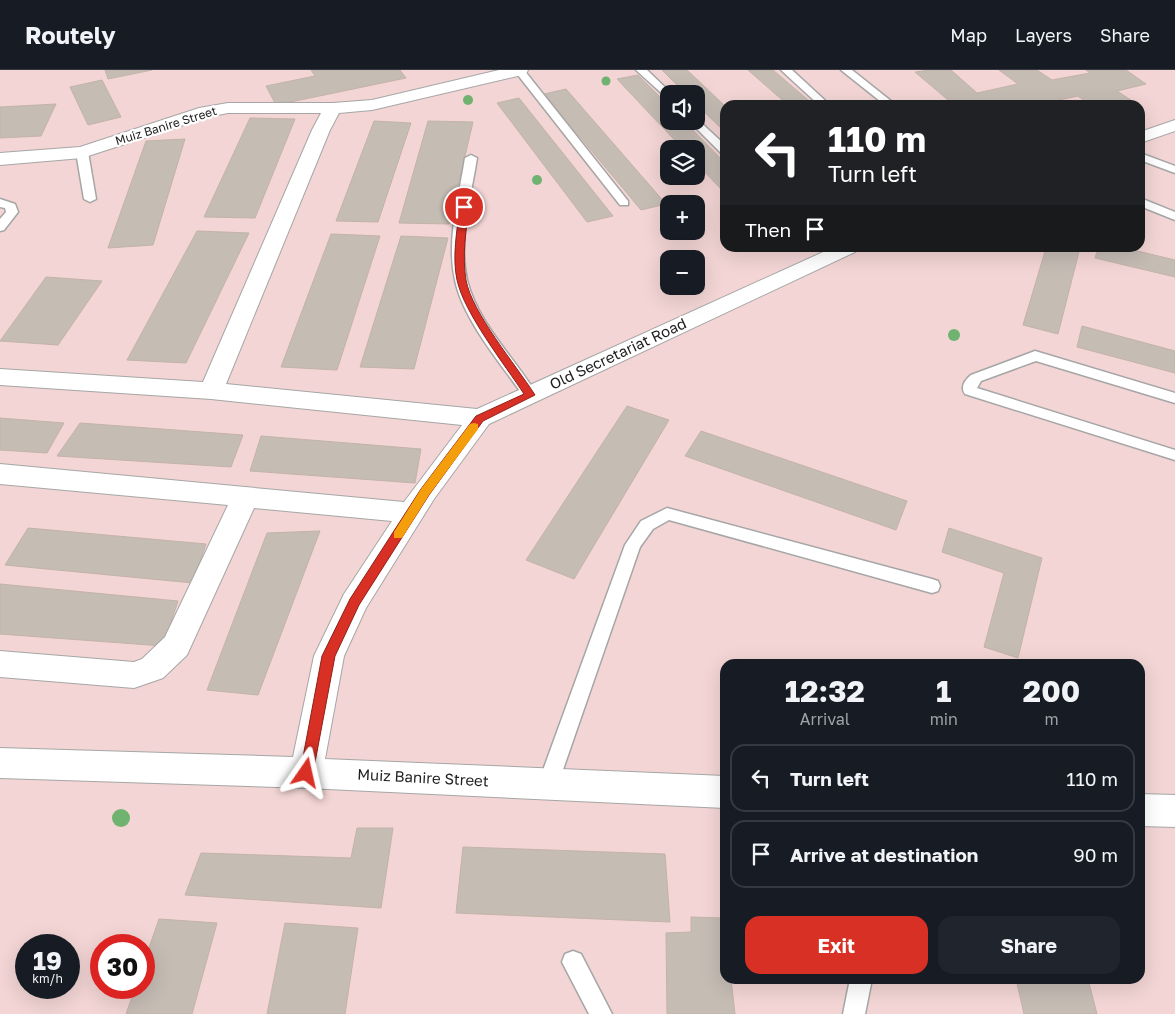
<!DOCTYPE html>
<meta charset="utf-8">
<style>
body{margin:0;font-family:"Golos Text",sans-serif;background:#20242c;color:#f1f3f6;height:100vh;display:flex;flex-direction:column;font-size:19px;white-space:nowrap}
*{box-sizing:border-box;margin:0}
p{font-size:16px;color:#9ea1a6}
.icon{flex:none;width:28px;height:28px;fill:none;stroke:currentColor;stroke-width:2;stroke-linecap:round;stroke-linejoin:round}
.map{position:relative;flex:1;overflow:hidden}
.details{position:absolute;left:720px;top:589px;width:425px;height:325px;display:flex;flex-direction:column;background:#171b24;border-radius:15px;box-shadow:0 5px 20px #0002}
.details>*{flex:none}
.banner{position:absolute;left:720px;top:30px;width:425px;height:152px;border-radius:15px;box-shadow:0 5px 20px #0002;background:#202124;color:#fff;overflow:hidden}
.fabs{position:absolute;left:660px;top:15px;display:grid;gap:10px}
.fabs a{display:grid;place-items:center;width:45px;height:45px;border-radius:10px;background:#171b24;box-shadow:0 5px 20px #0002;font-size:25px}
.speed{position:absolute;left:15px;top:864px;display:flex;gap:10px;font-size:25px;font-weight:700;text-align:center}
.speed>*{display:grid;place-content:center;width:65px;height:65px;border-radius:50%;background:#171b24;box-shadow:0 5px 20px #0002;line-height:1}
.speed small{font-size:12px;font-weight:400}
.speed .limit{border:8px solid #d22;background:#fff;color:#111}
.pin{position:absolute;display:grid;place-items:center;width:42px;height:42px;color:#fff;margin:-21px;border:2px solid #fff;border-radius:50%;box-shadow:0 1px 5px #0007}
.me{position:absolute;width:55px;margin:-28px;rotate:11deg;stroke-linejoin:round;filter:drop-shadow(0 0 4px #0008)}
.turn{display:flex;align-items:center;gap:18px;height:105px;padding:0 25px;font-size:22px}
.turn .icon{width:65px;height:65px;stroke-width:2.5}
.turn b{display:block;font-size:35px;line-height:42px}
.then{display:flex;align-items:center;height:48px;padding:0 25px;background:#0003;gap:10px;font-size:19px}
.eta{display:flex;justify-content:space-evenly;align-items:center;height:85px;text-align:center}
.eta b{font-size:30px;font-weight:700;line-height:35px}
.primary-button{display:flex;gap:10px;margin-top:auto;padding:10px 25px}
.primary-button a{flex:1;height:58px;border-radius:15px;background:#d93025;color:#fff;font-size:20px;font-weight:700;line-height:58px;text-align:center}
.primary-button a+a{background:#20242c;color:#f1f3f6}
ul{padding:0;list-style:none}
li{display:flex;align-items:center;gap:15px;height:68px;margin:0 10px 8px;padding:0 15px;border:2px solid #363941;border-radius:15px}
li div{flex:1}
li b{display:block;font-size:19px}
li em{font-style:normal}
header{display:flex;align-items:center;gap:30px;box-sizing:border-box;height:70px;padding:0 25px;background:#171b24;border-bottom:1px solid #363941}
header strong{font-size:24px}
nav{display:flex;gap:28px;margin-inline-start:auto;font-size:18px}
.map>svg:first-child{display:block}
</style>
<header>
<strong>Routely</strong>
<nav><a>Map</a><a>Layers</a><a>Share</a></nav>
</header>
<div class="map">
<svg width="1175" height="944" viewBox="0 0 1175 944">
<rect width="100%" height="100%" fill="#f0ece5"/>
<path fill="#f2d5d4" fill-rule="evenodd" d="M0,0h1175v944h-1175zM669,24h27v27h-27zM725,35h415v143h-415zM669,79h27v27h-27zM669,134h27v27h-27zM669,189h27v27h-27zM725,594h415v315h-415zM26,875h43v43h-43zM101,875h43v43h-43z"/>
<path fill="#c5bcb4" stroke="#c3b3a7" d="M105,0h47l-44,9z
M311,0h89l6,8 -130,27 -10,-19 49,-10z
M662,0h25l38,36v26l-29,-28v-10h-10z
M748,0h25l41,35h-26z
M930,0h21l26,23 41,-9 -19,-14h38l15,10 38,-7 -4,-3h40l20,14 -29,7 20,13 -6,1h-41l-12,-9 -42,9h-82l-39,-33z
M638,5l31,31v15h15l41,42v27l-2,1 -27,-28v-14h-13l-66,-70z
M102,10l19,37 -33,8 -18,-38z
M566,19l100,115 -25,6 -97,-116z
M519,28l94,118 -26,6 -90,-119z
M56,34l-15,32 -41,2v-31z
M250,48l45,1 -40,99 -51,-1z
M374,51l37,2 -33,99 -42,-1z
M428,51l45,1 -24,102 -50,-1z
M185,69l-32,106 -45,3 38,-107z
M197,161l52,2 -63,130 -59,-3z
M331,164l49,2 -43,134 -56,-3z
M401,166l47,2 -34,131 -54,-2z
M1046,178h34l-22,86 -35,-9z
M1098,178h27l50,12v17l-80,-19z
M46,207l56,4 -44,64 -58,-4z
M1082,256l93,25v22l-98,-26z
M627,336l42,14 -95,159 -48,-19z
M0,348l64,5 -17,30 -47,-3z
M80,353l163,12 -12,32 -174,-11z
M701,361l206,70 -11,29 -211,-74z
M261,366l160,13 -6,34 -165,-12z
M28,458l178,16 -13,39 -188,-18z
M949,458l93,30 -24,100 -34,-11 20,-74 -62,-21z
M320,461l-62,164 -51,-5 60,-157z
M0,514l178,17 -15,45 -163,-12z
M357,758h36l-12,80 -196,-13 16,-42 150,5z
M463,777l202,7 5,68 -214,-9z
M691,847l32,1 2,61h6l4,35h-68l-1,-81 25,-1z
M159,849l58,4 -25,91h-66l9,-26h9v-26z
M285,853l73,5 -13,86h-78z
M1016,909h72l9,35h-73z"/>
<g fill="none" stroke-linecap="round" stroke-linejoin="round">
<g stroke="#a6a6a6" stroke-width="3">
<path id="service" d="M514,0h10l104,131v4h-8z
M636,0h11l25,24h-3v6z
M781,0h11l38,35h-11z
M841,0h11l44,35h-11z
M696,48l29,27v9l-4,-1 -32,-32h7z
M82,79l6,3 8,47 -6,3 -6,-3 -8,-47z
M1140,83l35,13v7l-35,-13z
M471,85l6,3c-6,39 -19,83 -10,122 11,44 48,78 70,115l-7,5 -5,-2c-23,-33 -62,-78 -70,-118 -9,-39 4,-83 10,-122z
M1140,128l35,14v8l-35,-14z
M0,129l15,5 3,8 -14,18 -4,1v-12l6,-7 -1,-4 -5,-1z
M1035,281l140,42v10l-139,-42 -55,20 -4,7 198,62v10l-210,-66c-5,-7 0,-14 6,-19z
M667,438l265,71 6,2 2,5 -2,5 -6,2 -263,-73 -16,9 -13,18 -82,237 -3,6 -7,3 -7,-3 -3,-6 87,-239 16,-24z
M573,881l8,3 31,60h-23l-27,-52 3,-8z
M850,909h22l-7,35h-22z"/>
</g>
<g stroke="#a6a6a6" stroke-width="2">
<path id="minor" d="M499,0h29l-2,4 -154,36 -33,3 -9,17 -104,254 251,25 355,-161h26l-3,4 -366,172 -55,75 -68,109 -22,48 -19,103 400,17v32l-419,-20 -306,-10v-30l293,9 21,-101 30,-62 48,-73 -138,-13 -67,147 -24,23 -29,10 -134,-11v-26l134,11 8,-3 23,-22 63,-132 -228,-21v-20l404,38 58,-77 -251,-26 -211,-14v-16l203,13 109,-252 9,-17h-93l-20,4 -126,41 -82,7v-12l80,-6 119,-39 29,-5h105l39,-3z
M1175,50v11l-35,12v-11z
M1140,724l35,1v32l-35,-1z"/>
</g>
<use href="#service" fill="#fff" fill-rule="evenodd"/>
<use href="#minor" fill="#fff" fill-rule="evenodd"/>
</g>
<g fill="#70b270">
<circle cx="606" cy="11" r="4.5"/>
<circle cx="468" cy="30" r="5"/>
<circle cx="537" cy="110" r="5"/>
<circle cx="954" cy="265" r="6"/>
<circle cx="121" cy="748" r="9"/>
</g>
<path fill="#d93025" stroke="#8d1f18" d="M464,134l5,3c-3,23 -7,49 -3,73 6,33 50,85 69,115l-52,26 -54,74 -70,110 -24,51 -22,117 -2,4 -5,2 -4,-2 -2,-4 22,-117 28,-57 71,-110 55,-73 48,-22c-19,-29 -60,-81 -67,-114 -5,-23 0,-50 3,-73z"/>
<path fill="#f59e0b" d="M474,353l4,1v5l-49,66 -27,43h-8v-6l27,-43 49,-65z"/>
<g text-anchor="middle" stroke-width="4.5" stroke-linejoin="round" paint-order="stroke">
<g font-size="12" fill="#1f1f1f" stroke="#fff">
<text transform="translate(166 56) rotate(-17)" y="4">Muiz Banire Street</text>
</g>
<g font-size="15" fill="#1f1f1f" stroke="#fff">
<text transform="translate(618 284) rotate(-25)" y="5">Old Secretariat Road</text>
<text transform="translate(423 708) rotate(3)" y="5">Muiz Banire Street</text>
</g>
</g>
</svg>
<div class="fabs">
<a><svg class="icon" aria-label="sound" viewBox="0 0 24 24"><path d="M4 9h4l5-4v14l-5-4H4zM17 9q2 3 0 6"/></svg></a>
<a><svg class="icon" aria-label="layers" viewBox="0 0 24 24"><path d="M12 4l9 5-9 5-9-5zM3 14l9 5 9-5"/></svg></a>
<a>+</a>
<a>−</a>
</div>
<div class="speed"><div>19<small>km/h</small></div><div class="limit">30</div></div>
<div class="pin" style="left:464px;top:137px;background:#d93025"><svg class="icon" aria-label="arrive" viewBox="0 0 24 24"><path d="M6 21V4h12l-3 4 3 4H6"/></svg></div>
<svg class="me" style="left:306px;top:703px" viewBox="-20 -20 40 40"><path d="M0-17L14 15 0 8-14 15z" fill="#d93025" stroke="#fff" stroke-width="4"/></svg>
<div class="banner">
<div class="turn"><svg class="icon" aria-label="left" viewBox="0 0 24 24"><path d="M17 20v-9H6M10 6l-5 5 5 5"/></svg><div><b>110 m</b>Turn left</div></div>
<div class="then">Then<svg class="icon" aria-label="arrive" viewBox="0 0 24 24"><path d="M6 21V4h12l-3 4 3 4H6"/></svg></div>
</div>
<section class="details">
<div class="eta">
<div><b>12:32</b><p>Arrival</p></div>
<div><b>1</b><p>min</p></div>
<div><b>200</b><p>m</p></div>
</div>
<ul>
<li><svg class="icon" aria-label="left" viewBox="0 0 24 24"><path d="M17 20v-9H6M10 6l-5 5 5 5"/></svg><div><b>Turn left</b></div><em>110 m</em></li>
<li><svg class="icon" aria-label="arrive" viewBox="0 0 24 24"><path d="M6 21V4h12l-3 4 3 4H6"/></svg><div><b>Arrive at destination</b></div><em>90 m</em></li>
</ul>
<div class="primary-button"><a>Exit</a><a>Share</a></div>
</section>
</div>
